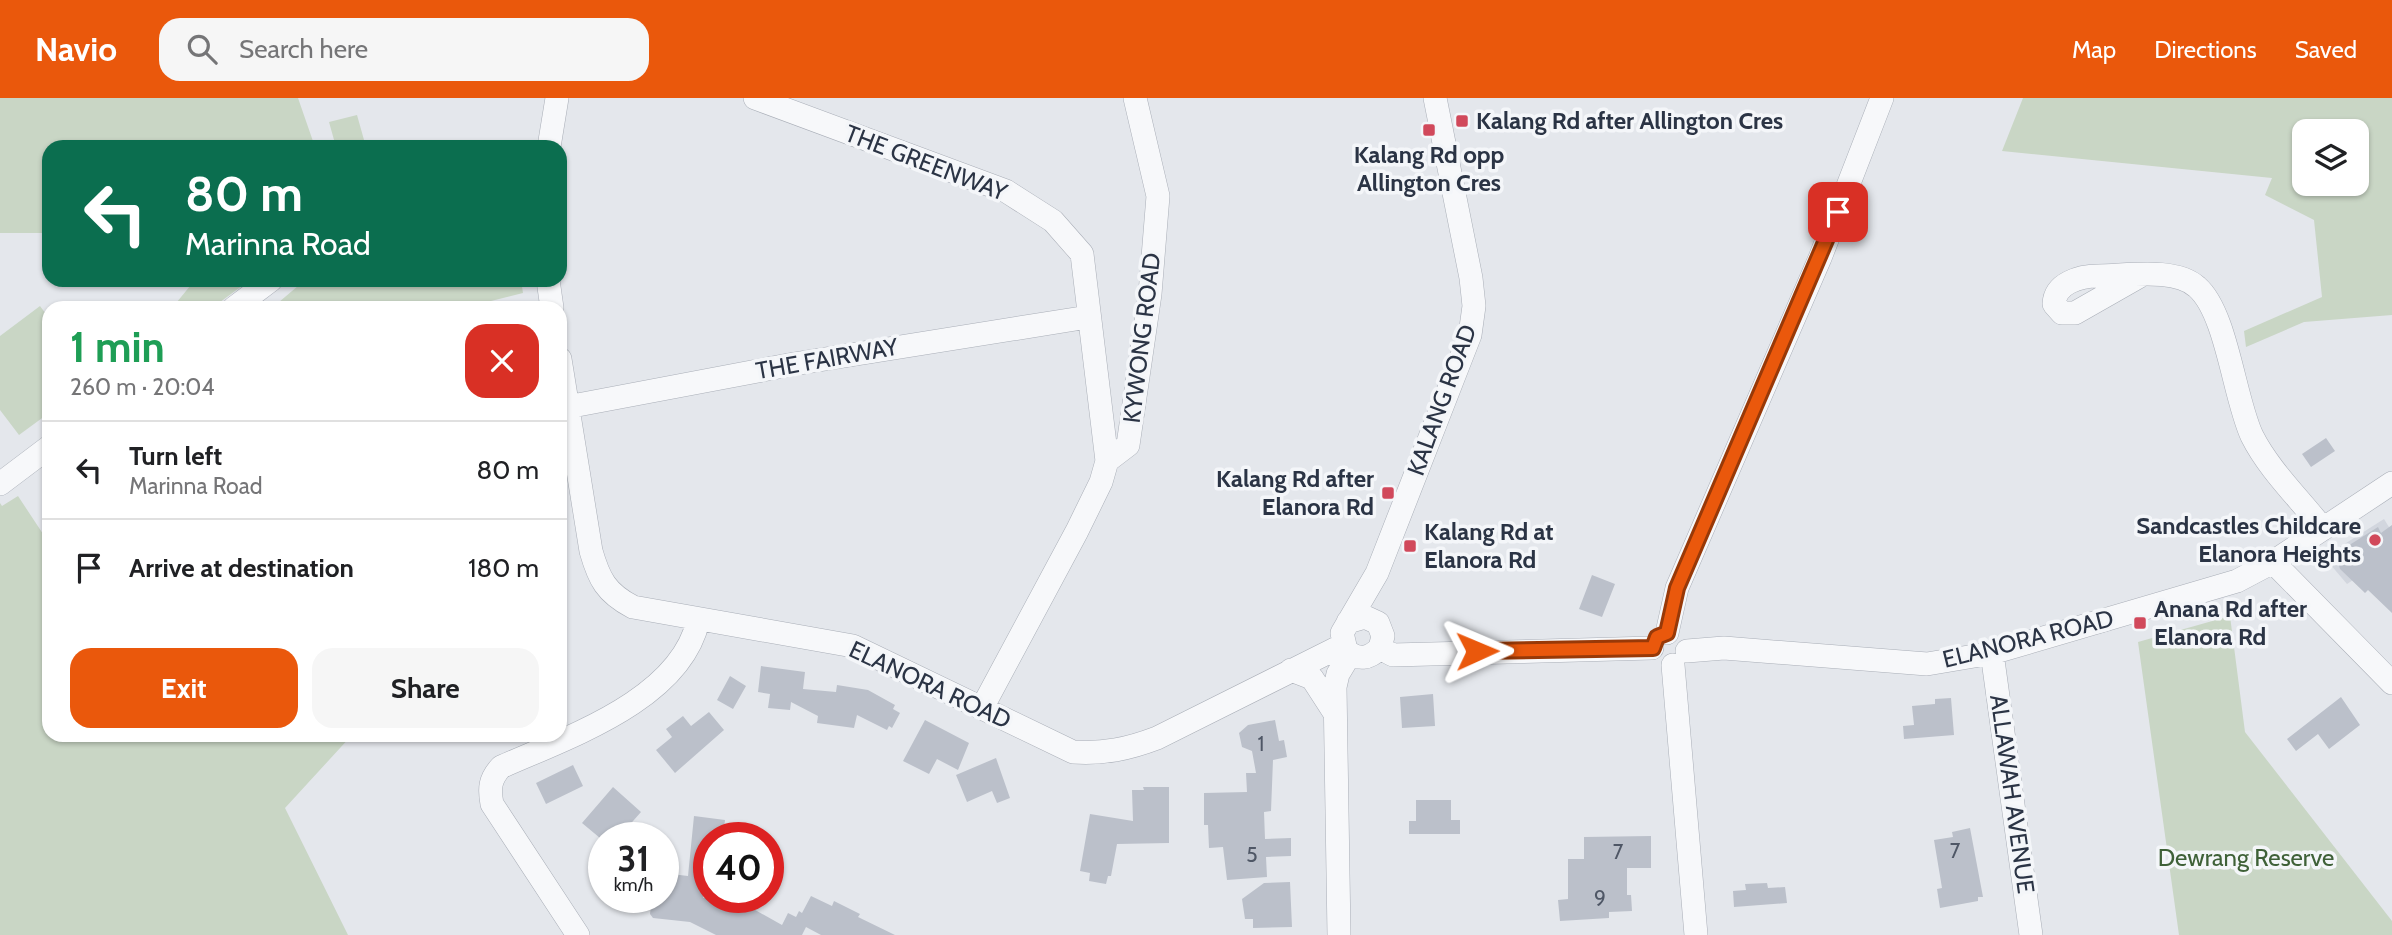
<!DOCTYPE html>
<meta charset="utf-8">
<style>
body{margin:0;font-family:Cabin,sans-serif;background:#f6f6f6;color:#202124;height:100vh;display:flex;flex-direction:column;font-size:26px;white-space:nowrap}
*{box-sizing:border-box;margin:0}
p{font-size:23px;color:#757577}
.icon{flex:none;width:38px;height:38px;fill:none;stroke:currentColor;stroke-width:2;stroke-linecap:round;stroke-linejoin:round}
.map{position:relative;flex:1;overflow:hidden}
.details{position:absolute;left:42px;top:203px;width:525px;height:441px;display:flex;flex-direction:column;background:#fff;border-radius:21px;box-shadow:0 2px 5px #0004}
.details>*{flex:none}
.top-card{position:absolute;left:42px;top:42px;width:525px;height:147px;border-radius:21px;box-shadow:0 2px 5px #0004;background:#0b6e4f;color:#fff;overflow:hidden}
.buttons{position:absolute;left:2292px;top:21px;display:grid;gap:14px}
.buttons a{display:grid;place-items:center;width:77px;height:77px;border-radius:14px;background:#fff;box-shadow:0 2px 5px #0004;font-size:35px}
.speed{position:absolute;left:588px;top:724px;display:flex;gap:14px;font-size:35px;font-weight:700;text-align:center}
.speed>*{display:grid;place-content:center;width:91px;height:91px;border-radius:50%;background:#fff;box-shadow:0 2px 5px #0004;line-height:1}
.speed small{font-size:18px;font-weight:400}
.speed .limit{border:10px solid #d22;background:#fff;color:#111}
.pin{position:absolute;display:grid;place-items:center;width:60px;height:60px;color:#fff;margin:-30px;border-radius:14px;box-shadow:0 4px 10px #0006}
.me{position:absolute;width:77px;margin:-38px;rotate:89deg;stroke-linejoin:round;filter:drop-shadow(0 0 5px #0008)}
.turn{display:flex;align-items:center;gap:24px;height:147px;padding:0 28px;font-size:32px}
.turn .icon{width:91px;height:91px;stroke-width:2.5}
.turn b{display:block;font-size:49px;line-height:60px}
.round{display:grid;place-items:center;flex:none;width:74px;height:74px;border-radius:21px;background:#f6f6f6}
.headline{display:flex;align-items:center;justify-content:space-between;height:119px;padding:0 28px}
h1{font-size:42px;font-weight:700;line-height:52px;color:#1e9e55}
.primary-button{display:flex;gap:14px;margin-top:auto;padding:14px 28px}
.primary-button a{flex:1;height:80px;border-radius:21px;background:#ea580c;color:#fff;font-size:28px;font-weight:700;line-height:80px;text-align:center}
.primary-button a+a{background:#f6f6f6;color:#202124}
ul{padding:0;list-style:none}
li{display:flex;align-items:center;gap:21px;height:98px;padding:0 28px;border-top:2px solid #e0e0e0}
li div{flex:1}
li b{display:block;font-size:26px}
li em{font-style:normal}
header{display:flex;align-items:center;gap:42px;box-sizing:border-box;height:98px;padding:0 35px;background:#ea580c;color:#fff}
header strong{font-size:33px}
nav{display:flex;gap:38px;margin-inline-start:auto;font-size:24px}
.search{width:490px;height:63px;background:#f6f6f6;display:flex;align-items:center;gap:18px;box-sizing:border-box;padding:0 24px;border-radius:21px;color:#757577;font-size:26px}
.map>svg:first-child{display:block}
</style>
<header>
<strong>Navio</strong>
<div class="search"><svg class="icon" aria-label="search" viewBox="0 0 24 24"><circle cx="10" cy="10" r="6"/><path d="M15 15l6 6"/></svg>Search here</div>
<nav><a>Map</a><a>Directions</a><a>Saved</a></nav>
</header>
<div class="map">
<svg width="2392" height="837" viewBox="0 0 2392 837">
<rect width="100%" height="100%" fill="#e4e7ec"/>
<path fill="#d2d6de" d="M2384,421l8,13v22l-45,30 -23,-27z"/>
<path fill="#c9d6c5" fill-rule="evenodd" d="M0,0h298l17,49h-266v86h-49z
M2023,0h369v217l-88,7 -58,25 -2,-16 78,-34 -8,-77 -49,-25 7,-17 -270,-27zM2305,33h52v53h-52z
M357,17l9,32h-30l-7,-25z
M195,182h55l-38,28h-40z
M305,182h216l2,13 -60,15h-191z
M40,208l9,12v95l-30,22 -19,-25v-74z
M18,398l31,47v192h303l-67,73 63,127h-348v-432l2,3z
M2230,518l15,116 147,189v14h-213l-41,-293z"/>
<path fill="#bbc0ca" d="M2326,340l9,13 -24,16 -9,-13z
M2392,427v88l-24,-23 -3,3 -25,-24 -2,-7 5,-13 35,-22 3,6z
M1592,477l23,9 -13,33 -23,-8z
M761,568l44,6 -2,17 33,3 1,-7 31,5 27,15 -2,4 7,4 -8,15 -3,-2 -2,4 -30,-15 -3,13 -37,-5 1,-7 -27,-14 -1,8 -22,-2 2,-14 -12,-2z
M730,578l16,10 -13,23 -16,-9z
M1433,596l2,32 -33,2 -2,-31z
M2341,599l19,28 -31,24 -11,-15 -22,17 -9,-12z
M1951,600l3,37 -50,4 -1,-13 11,-1 -2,-19 23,-2v-5z
M709,614l15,18 -49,43 -19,-23 16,-13 -6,-8 17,-13 8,10z
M925,622l44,23 -11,27 -21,-11 -8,15 -26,-13z
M1275,622l4,21 5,-1 3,17 -14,3 -2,51 -7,1 1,27 26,-1v18l-25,1 1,20 -40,3 -4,-33 -14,1 -1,-23h-4v-32l43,-1 -1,-19h10l-4,-22 -10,-4 -3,-14 9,-8z
M996,660l14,40 -13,5 -5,-12 -25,11 -11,-27z
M573,667l10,21 -37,18 -10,-21z
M613,689l28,25 -23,26h-18l-18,-15z
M1143,689h26v56l-52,1 -6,32h-3l-2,8 -17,-3 1,-8 -10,-2 10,-57 43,7 -1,-31h12z
M1416,702h35v20h9v14h-51v-13h7z
M694,718l31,4 -2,16 -12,-1 -2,3 -6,60h11l23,12 4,-8 41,23 6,-12 8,4 3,-6 3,2 9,-17 21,10 2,-5 26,13 -2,3 37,18h-74l-15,-8 -4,8h-86l-26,-13 -37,-4 -3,-4 2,-16h11v-25l25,3z
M1970,730l13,69h-5v4l-38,7 -3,-19 5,-1 -8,-48 19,-3 -1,-5z
M1651,738v32h-24v27h4l1,16 -23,1v6l-49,3 -2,-21 10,-1v-40h16v-22z
M1290,784l2,45 -39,1v-9h-8l-3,-20 22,-16z
M1767,785l1,5 17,-1 2,16 -53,4 -1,-16 13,-1 -1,-6z"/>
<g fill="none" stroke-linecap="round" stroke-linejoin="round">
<g stroke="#a9aeb7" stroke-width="24">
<path id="minor" d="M755,0l251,93 47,30 29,33 25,207
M549,49l8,-49
M2140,178l-65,37h-13l-8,-9c1,-21 26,-28 44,-28 28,0 77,-9 99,11 30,26 37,111 55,149 17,34 48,63 71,93
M548,182l4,28
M234,210l37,-28
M560,261l31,192c8,28 15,42 42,56l220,39 220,106c31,2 55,-3 84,-14l186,-93
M567,309l227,-43 294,-47
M0,386l49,-37
M2273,464l119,121
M1348,524l17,-5 13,6 5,13 -3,12c-11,11 -22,13 -34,2l-4,-17 35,-60 93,-238 4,-29 -3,-28 -36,-180
M1667,535l10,-45 143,-330 62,-160
M1380,550l13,7 259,-7
M1687,553l37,-3 203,16 65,-11 245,-72 36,-19 119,-79
M1992,555l39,282
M1673,567l23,270
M1291,572l21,8 22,34
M982,610l95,-177 24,-49 6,-21 21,-16 22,-151 8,-98 -23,-98
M578,837l-86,-131c-3,-16 -2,-25 9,-37 67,-30 179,-67 197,-146
M1339,837l-4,-248 3,-13 12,-20"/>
</g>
<use href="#minor" stroke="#f7f8fa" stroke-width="23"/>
</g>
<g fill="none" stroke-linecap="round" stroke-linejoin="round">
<g stroke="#983908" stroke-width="18">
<path id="route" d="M1477,553l176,-3 4,-11 10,-4 10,-45 161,-376"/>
</g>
<use href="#route" stroke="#ea580c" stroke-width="12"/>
</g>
<g fill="#d1495b" stroke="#f4f6f9" stroke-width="2.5">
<rect x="1455" y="16" width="14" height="14" rx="3.5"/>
<rect x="1422" y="25" width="14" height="14" rx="3.5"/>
<rect x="1381" y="388" width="14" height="14" rx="3.5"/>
<circle cx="2375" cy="442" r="7"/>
<rect x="1403" y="441" width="14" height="14" rx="3.5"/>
<rect x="2133" y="518" width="14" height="14" rx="3.5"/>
</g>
<g text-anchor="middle" stroke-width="7" stroke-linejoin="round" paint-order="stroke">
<g font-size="21" fill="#4f5766">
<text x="1261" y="653">1</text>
<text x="1955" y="760">7</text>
<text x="1618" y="761">7</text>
<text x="1252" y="764">5</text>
<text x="1600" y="807">9</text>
</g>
<g font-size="24" font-weight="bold" fill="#2b3445" stroke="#f4f6f9" text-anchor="start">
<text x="1476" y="31">Kalang Rd after Allington Cres</text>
<text x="1429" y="65" text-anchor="middle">Kalang Rd opp<tspan x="1429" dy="28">Allington Cres</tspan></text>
<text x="1374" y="389" text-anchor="end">Kalang Rd after<tspan x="1374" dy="28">Elanora Rd</tspan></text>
<text x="2361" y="436" text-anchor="end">Sandcastles Childcare<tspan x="2361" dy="28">Elanora Heights</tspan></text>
<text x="1424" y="442">Kalang Rd at<tspan x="1424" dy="28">Elanora Rd</tspan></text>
<text x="2154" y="519">Anana Rd after<tspan x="2154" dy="28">Elanora Rd</tspan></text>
</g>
<g font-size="24" fill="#2b3445" stroke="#f4f6f9">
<text transform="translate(926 65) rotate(21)" y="8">THE GREENWAY</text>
<text transform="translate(1142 240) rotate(-83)" y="8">KYWONG ROAD</text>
<text transform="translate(827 261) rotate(-10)" y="8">THE FAIRWAY</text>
<text transform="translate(1442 302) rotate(-70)" y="8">KALANG ROAD</text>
<text transform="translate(2028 541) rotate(-14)" y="8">ELANORA ROAD</text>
<text transform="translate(930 587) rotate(25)" y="8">ELANORA ROAD</text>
<text transform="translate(2012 696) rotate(82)" y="8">ALLAWAH AVENUE</text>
</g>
<g font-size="24" fill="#3f6138" stroke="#f4f6f9">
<text x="2246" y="768">Dewrang Reserve</text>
</g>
</g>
</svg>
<div class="buttons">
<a><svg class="icon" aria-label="layers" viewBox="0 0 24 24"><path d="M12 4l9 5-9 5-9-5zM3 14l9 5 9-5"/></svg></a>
</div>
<div class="speed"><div>31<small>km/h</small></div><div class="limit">40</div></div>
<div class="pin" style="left:1838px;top:114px;background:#d93025"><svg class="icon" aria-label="arrive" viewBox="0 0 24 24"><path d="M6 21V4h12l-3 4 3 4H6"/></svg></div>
<svg class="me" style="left:1477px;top:553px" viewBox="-20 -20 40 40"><path d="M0-17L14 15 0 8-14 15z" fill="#ea580c" stroke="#fff" stroke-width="4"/></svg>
<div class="top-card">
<div class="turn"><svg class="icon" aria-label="left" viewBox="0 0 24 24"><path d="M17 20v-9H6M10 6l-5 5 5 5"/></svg><div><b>80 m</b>Marinna Road</div></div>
</div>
<section class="details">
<div class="headline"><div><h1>1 min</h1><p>260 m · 20:04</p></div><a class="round" style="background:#d93025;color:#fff"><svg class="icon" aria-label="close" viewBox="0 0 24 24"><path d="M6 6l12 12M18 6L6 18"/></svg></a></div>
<ul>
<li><svg class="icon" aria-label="left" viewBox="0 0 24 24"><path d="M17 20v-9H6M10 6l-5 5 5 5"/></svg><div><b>Turn left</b><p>Marinna Road</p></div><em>80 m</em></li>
<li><svg class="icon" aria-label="arrive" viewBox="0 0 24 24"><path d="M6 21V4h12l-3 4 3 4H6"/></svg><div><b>Arrive at destination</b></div><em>180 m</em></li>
</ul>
<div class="primary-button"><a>Exit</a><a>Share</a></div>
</section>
</div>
